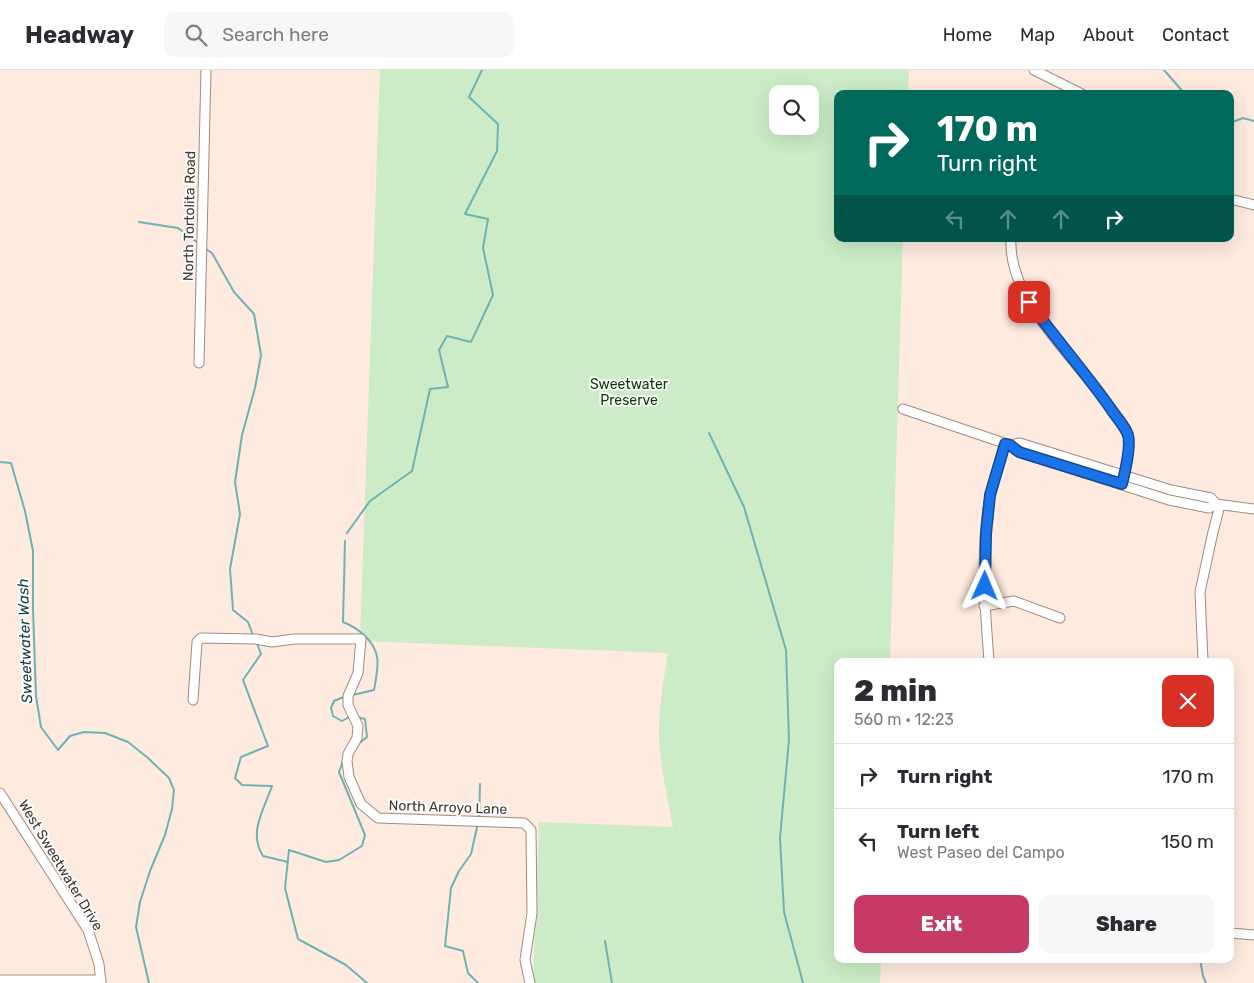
<!DOCTYPE html>
<meta charset="utf-8">
<style>
body{margin:0;font-family:Rubik,sans-serif;background:#f7f7f7;color:#2b2b33;height:100vh;display:flex;flex-direction:column;font-size:19px;white-space:nowrap}
*{box-sizing:border-box;margin:0}
p{font-size:16px;color:#7c7c81}
.icon{flex:none;width:28px;height:28px;fill:none;stroke:currentColor;stroke-width:2;stroke-linecap:round;stroke-linejoin:round}
.map{position:relative;flex:1;overflow:hidden}
.drawer{position:absolute;left:834px;top:588px;width:400px;height:305px;display:flex;flex-direction:column;background:#fff;border-radius:10px;box-shadow:0 5px 20px #0002}
.drawer>*{flex:none}
.guide{position:absolute;left:834px;top:20px;width:400px;height:152px;border-radius:10px;box-shadow:0 5px 20px #0002;background:#00695c;color:#fff;overflow:hidden}
.fabs{position:absolute;left:769px;top:15px;display:grid;gap:10px}
.fabs a{display:grid;place-items:center;width:50px;height:50px;border-radius:10px;background:#fff;box-shadow:0 5px 20px #0002;font-size:25px}
.pin{position:absolute;display:grid;place-items:center;width:42px;height:42px;color:#fff;margin:-21px;border-radius:10px;box-shadow:0 2px 8px #0006}
.me{position:absolute;width:55px;margin:-28px;rotate:1deg;stroke-linejoin:round;filter:drop-shadow(0 0 4px #0008)}
.turn{display:flex;align-items:center;gap:18px;height:105px;padding:0 20px;font-size:22px}
.turn .icon{width:65px;height:65px;stroke-width:2.5}
.turn b{display:block;font-size:35px;line-height:42px}
.lanes{display:flex;align-items:center;height:48px;padding:0 20px;background:#0003;justify-content:center;gap:25px;direction:ltr}
.lanes .off{opacity:.35}
.round{display:grid;place-items:center;flex:none;width:52px;height:52px;border-radius:10px;background:#f7f7f7}
.overview{display:flex;align-items:center;justify-content:space-between;height:85px;padding:0 20px}
h1{font-size:30px;font-weight:800;line-height:38px}
.cta{display:flex;gap:10px;margin-top:auto;padding:10px 20px}
.cta a{flex:1;height:58px;border-radius:10px;background:#c73a66;color:#fff;font-size:20px;font-weight:800;line-height:58px;text-align:center}
.cta a+a{background:#f7f7f7;color:#2b2b33}
ul{padding:0;list-style:none}
li{display:flex;align-items:center;gap:15px;height:65px;padding:0 20px;border-top:1px solid #e1e1e2}
li div{flex:1}
li b{display:block;font-size:19px}
li em{font-style:normal}
header{display:flex;align-items:center;gap:30px;box-sizing:border-box;height:70px;padding:0 25px;background:#fff;border-bottom:1px solid #e1e1e2}
header strong{font-size:24px}
nav{display:flex;gap:28px;margin-inline-start:auto;font-size:18px}
.search{width:350px;height:45px;background:#f7f7f7;display:flex;align-items:center;gap:12px;box-sizing:border-box;padding:0 18px;border-radius:10px;color:#7c7c81;font-size:19px}
.map>svg:first-child{display:block}
</style>
<header>
<strong>Headway</strong>
<div class="search"><svg class="icon" aria-label="search" viewBox="0 0 24 24"><circle cx="10" cy="10" r="6"/><path d="M15 15l6 6"/></svg>Search here</div>
<nav><a>Home</a><a>Map</a><a>About</a><a>Contact</a></nav>
</header>
<div class="map">
<svg width="1254" height="913" viewBox="0 0 1254 913">
<rect width="100%" height="100%" fill="#feeadf"/>
<path fill="#cbecc6" fill-rule="evenodd" d="M380,0h529l-1,24h-70v145h65l-13,422h-52v298h43l-1,24h-347l6,-161 134,5c-6,-32 -14,-64 -14,-96 0,-26 5,-52 9,-78l-308,-12zM778,24h32v32h-32z"/>
<g fill="none" stroke-linecap="round" stroke-linejoin="round">
<path stroke="#6db3b4" stroke-width="2" d="M1164,0l21,24
M1230,53l13,-5 11,3
M139,152l39,6 20,15
M204,178l8,5 22,39 20,22 7,41 -6,33 -13,47 -7,47 5,32 -10,55 3,41 15,12 5,13
M709,363l35,74 42,143 3,90 -9,98 4,74 19,71
M0,392l11,1 14,48 8,40v58l3,87 5,31 17,23 12,-14 14,-4 21,1 23,9 20,16 21,20 5,12 -2,19 -7,26 -15,36 -10,31 -4,25 13,56
M347,463l23,-32 42,-30 18,-82 18,-2 -9,-37 8,-14 24,6 22,-47 -10,-47 5,-29 -23,-5 32,-63 1,-27 -29,-27 13,-27
M345,471l-2,81c8,3 14,7 20,12 20,18 15,33 11,56l-21,5
M256,571l5,13 -18,26 25,66 -27,11 -6,21 7,7 30,1c-8,23 -24,47 -9,70l25,6
M346,626l-12,5 -3,7 2,8 9,5 7,-4
M356,676l11,-9 -2,-18 -8,-2
M343,691l-4,11 26,63 -3,11 -23,14 -13,2 -37,-12 -4,38 13,51 48,26 21,18
M479,749l1,-35
M478,753l-7,31 -12,17 -8,17 -6,58 18,5 5,22 10,10
M605,871l7,42
M1200,889l3,17 3,7"/>
<g stroke="#a28b7e" stroke-width="11">
<path id="minor" d="M1034,0l48,24
M1230,129l24,6
M1011,169c-3,62 63,117 96,164 6,10 18,21 21,32 3,12 -3,37 -6,49
M199,293l7,-293
M903,339l107,36 9,7 150,48 40,8 7,-4
M1010,375l10,-2 151,47 40,8 5,6 38,5
M984,536l30,-5 46,17
M989,591c-4,-54 -9,-111 1,-165 4,-18 10,-35 15,-52
M1203,591l-3,-69 13,-60 7,-27
M193,630l4,-58 4,-4 55,1 16,3 22,-3h67l-3,34 -10,23v9l10,21 -1,12 -9,16 -1,7 2,16 12,27 17,14 146,5 7,7 1,83 -7,47 5,23
M0,723l88,137 11,34 2,19
M1230,863l24,2
M0,910h101"/>
</g>
<use href="#minor" stroke="#fff" stroke-width="9"/>
</g>
<g fill="none" stroke-linecap="round" stroke-linejoin="round">
<g stroke="#114b97" stroke-width="12">
<path id="route" d="M985,516l1,-52 4,-39 15,-51 5,1 9,7 103,32c3,-12 9,-38 6,-49 -3,-9 -12,-18 -17,-26 -26,-37 -56,-71 -82,-107"/>
</g>
<use href="#route" stroke="#1a73e8" stroke-width="9"/>
</g>
<g text-anchor="middle" stroke-width="4" stroke-linejoin="round" paint-order="stroke">
<g font-size="14" fill="#403731" stroke="#fcfcfc">
<text transform="translate(189 146) rotate(-89)" y="5">North Tortolita Road</text>
<text transform="translate(448 737) rotate(2)" y="5">North Arroyo Lane</text>
<text transform="translate(61 795) rotate(59)" y="5">West Sweetwater Drive</text>
</g>
<g font-size="14" fill="#053b01" stroke="#fcfcfc">
<text x="629" y="319">Sweetwater<tspan x="629" dy="16">Preserve</tspan></text>
</g>
<g font-size="15" font-style="italic" fill="#1d4040" stroke="#fcfcfc">
<text transform="translate(25 571) rotate(-92)" y="5">Sweetwater Wash</text>
</g>
</g>
</svg>
<div class="fabs">
<a><svg class="icon" aria-label="search" viewBox="0 0 24 24"><circle cx="10" cy="10" r="6"/><path d="M15 15l6 6"/></svg></a>
</div>
<div class="pin" style="left:1029px;top:232px;background:#d93025"><svg class="icon" aria-label="arrive" viewBox="0 0 24 24"><path d="M6 21V4h12l-3 4 3 4H6"/></svg></div>
<svg class="me" style="left:985px;top:516px" viewBox="-20 -20 40 40"><path d="M0-17L14 15 0 8-14 15z" fill="#1a73e8" stroke="#fff" stroke-width="4"/></svg>
<div class="guide">
<div class="turn"><svg class="icon" aria-label="right" viewBox="0 0 24 24"><path d="M7 20v-9h11M14 6l5 5-5 5"/></svg><div><b>170 m</b>Turn right</div></div>
<div class="lanes"><svg class="icon off" aria-label="left" viewBox="0 0 24 24"><path d="M17 20v-9H6M10 6l-5 5 5 5"/></svg><svg class="icon off" aria-label="ahead" viewBox="0 0 24 24"><path d="M12 20V5M6 11l6-6 6 6"/></svg><svg class="icon off" aria-label="ahead" viewBox="0 0 24 24"><path d="M12 20V5M6 11l6-6 6 6"/></svg><svg class="icon" aria-label="right" viewBox="0 0 24 24"><path d="M7 20v-9h11M14 6l5 5-5 5"/></svg></div>
</div>
<section class="drawer">
<div class="overview"><div><h1>2 min</h1><p>560 m · 12:23</p></div><a class="round" style="background:#d93025;color:#fff"><svg class="icon" aria-label="close" viewBox="0 0 24 24"><path d="M6 6l12 12M18 6L6 18"/></svg></a></div>
<ul>
<li><svg class="icon" aria-label="right" viewBox="0 0 24 24"><path d="M7 20v-9h11M14 6l5 5-5 5"/></svg><div><b>Turn right</b></div><em>170 m</em></li>
<li><svg class="icon" aria-label="left" viewBox="0 0 24 24"><path d="M17 20v-9H6M10 6l-5 5 5 5"/></svg><div><b>Turn left</b><p>West Paseo del Campo</p></div><em>150 m</em></li>
</ul>
<div class="cta"><a>Exit</a><a>Share</a></div>
</section>
</div>
